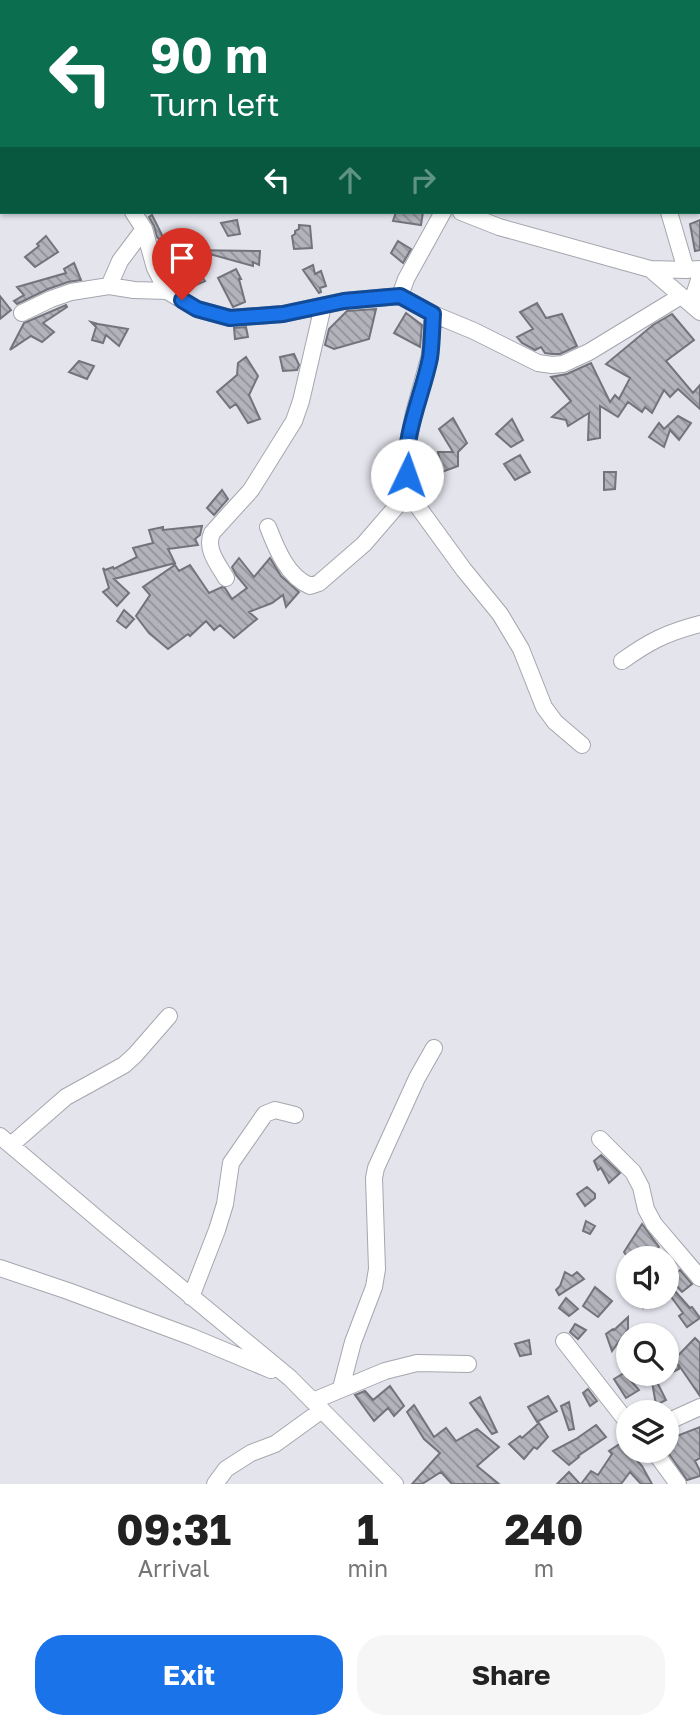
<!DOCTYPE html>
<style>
body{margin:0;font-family:"Golos Text",sans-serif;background:#f6f6f6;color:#222;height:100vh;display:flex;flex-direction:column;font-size:26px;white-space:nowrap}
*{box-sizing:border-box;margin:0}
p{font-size:23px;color:#767676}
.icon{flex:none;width:38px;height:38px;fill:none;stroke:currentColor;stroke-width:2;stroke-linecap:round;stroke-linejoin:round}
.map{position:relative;height:1484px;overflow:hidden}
.details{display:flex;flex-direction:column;background:#fff;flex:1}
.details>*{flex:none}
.banner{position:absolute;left:0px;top:0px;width:700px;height:214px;box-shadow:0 2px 5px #0004;background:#0b6e4f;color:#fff;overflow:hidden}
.buttons{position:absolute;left:616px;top:1246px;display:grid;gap:14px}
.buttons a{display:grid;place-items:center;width:63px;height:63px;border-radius:50%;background:#fff;box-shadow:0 2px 5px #0004;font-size:35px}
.pin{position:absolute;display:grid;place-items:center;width:60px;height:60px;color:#fff;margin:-72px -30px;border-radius:50% 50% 50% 0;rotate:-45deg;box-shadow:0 0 7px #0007}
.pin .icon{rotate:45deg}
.me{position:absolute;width:77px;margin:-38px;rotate:3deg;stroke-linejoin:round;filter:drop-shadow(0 0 5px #0008)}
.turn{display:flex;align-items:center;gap:24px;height:147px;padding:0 35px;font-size:32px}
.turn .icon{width:91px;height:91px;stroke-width:2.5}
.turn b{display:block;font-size:49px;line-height:60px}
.lanes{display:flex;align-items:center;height:66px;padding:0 35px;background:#0003;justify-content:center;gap:35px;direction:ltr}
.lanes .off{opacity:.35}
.eta{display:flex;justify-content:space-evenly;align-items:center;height:119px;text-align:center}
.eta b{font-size:42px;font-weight:700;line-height:49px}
.cta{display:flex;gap:14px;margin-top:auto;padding:14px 35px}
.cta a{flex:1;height:80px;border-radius:28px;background:#1a73e8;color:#fff;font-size:28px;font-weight:700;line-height:80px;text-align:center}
.cta a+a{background:#f6f6f6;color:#222}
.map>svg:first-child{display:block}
</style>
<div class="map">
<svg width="700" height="1484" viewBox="0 0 700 1484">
<defs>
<pattern id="building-back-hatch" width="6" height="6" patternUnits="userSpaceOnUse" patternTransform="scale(1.75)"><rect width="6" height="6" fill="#b2b3bb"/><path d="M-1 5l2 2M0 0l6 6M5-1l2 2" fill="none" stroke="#919299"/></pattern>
</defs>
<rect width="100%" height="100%" fill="#e3e4ec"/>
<path fill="#c7d7b9" d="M181,0h130l-1,2h-130z"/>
<path fill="url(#building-back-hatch)" stroke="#73747b" stroke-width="2" d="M396,212h27l-2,13 -28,-4z
M152,215l13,26 -2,2 -6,-6 -3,-11 -5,-9z
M237,220l3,14 -12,2 -7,-13z
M700,220v30l-5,1 -5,-27z
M299,225l11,1 2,22 -18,1 -2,-13 3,-2v-3l4,-2z
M194,232l5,11 -15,3 -8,-11z
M46,236l12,16 -23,15 -10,-10 14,-11 -2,-2z
M398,241l13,8 -8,14 -12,-10z
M187,250l73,1 -1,14 -6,-3v4l-47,-13 -10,9z
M172,255l17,32 -3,3 -11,-6 -10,-20 -2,-5z
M74,263l7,17 -13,2 -20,7 -31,15 -3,-3 10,-6 -7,-8 49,-14 -2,-4z
M313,265l2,9 6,-3 5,15 -6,2 1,4 -2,1 -16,-23z
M236,269l5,10h-2l6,23 -12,5 -15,-29z
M198,271l7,10 -9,4 -8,-7z
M0,296l11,14 -11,9z
M537,303l9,15 16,-4 15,32 -17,8h-8l-7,-1 -4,-6 -6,3 -13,-7 -5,-6 16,-8 -13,-17z
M66,305l1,2 -24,16 11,9 -12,10 -11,-6 -21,14 14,-27z
M376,309l-7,30 -35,10 -9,-4 4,-16 18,-18z
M406,313l16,12 -2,22 -26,-14z
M672,314l22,26 -28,21 27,32 7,-8v24l-22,-20 -8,8 -6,-7 -12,23 -7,-6 -3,5 -14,-10 -10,15 -18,-11v32l-12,2 1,-27 -21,13 -2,-6 -14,-3 19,-16 -20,-24 16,-3 24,-11 19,39 5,-7 4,4 11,-21 -24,-14 47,-39z
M91,322l7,2 30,5 -9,17 -13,-11 -3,8 -11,-3 4,-13z
M246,327l2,10 -13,2 -1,-11z
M294,354l5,11 -2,5 -14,1 -3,-14z
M246,357l12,19 -9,19 11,24 -12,4 -12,-19 -6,4 -13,-16 20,-17 1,-12z
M79,361l15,5 -7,13 -18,-7z
M678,416l13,7 -12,17 -9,-10 -6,17 -15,-10 10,-14 5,6z
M453,418l14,25 -9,9v14l-16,6 -4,-20h15l-14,-23z
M512,419l11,21 -12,7 -15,-13z
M520,455l10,17 -15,8 -11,-16z
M604,472h12l-1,17 -11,1z
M222,490l6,9 -14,16 -7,-7z
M202,526l-2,9 -5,4 3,6 -30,4 7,14 -61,16 15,14 -12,13 -14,-14 6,-4 -6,-20 2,2 8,-3 1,2 23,-12 -4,-9 20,-5 -4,-13 14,-3v3z
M239,558l15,19 16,-19 11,18 18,16 -13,15 -3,-12 -11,8 -23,9 8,7 -23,19 -14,-13 -6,5 -8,-9 -16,15 -2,-2 -20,15 -19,-16 -13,-17 14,-21 -7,-8 32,-22 4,6 11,-6 19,28 13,-6 3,1 7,11 15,-11 -11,-13 -4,-8z
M124,610l10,9 -8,9 -9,-7z
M601,1155l19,18 -11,10 -8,-15 -3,2 -4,-9z
M587,1187l8,7v4l-10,8 -8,-12z
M586,1221l9,5 -5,8 -7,-3z
M642,1224l17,23 -6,6 -5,-6 -11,11h-9l-4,-6z
M680,1270l12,14 -10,8 -12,-13z
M565,1272l7,4 5,-4 7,7 -25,16 -3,-5 4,-4z
M595,1287l17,14 -14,16 -15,-11z
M674,1290l16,18 2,-1 8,11 -13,9 -8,-11 4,-3 -14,-19z
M632,1297h19l-8,11z
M566,1298l12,11 -9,7 -10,-8z
M628,1317v12l-16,22 -6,-17 7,-5 1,1z
M575,1324l11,6 -8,9 -8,-7z
M695,1338l5,5v53l-22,-32 1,5 -23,11 10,20 -10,5 -5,-29 2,-1 2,4 5,-5h7v-7z
M529,1340l2,14 -11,2 -5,-12z
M624,1373l15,17 -13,8 -12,-19z
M390,1386l14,20 -10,10 -6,-8 -14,13 -19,-26 10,-4 8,9z
M588,1389l9,12 -7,5 -7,-13z
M548,1396l9,15 -20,11 -9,-15z
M480,1397l17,35 -5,2 -22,-31z
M569,1402l5,27 -5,1 -8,-24z
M414,1405l20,32 12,-9 10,13 21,-12 22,18 -22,19 22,18h-47l-11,-12 -19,12h-10l28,-31 -16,-14 -17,-27z
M539,1423l9,14 -11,12 -3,-2 -10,12 -15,-15 11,-8 2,2z
M596,1425l10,12 -28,19 1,1 -10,8 -16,-14 23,-12z
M700,1427v31l-5,3 5,10v5l-13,4 -20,-29v-19l8,-2 2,6z
M621,1443l21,23 10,18h-11l-11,-12 -9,12h-40l10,-13 7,4 14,-21 -3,-3z
M569,1472l11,12h-23z"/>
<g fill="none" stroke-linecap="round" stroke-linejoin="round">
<g stroke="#a5a6ae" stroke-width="18">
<path id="minor" d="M507,0l1,2
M407,2l1,-2
M0,58l2,3
M698,94l2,-1
M0,135l2,1
M133,212l11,17 11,39 12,23 30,18 33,9 53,-4 61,-13 56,-5 6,-17 37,-67
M461,212l38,15 151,42 36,1 14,-1
M669,212l17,58
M650,269l50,43
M109,286l11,-25 24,-32
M400,296l33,18 41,17 64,32 14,2 11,-1 26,-12 92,-56
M691,304l9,-27
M22,313l29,-14 20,-7 38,-6 25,4 33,1
M433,314l-3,41 -16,58 -9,44 3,36 56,77 36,44 21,35 23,58 11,15 27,23
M268,527c9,23 19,49 42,59l9,-3 45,-39 44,-51
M226,578c-8,-14 -21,-29 -14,-45l39,-43 43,-69 7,-20 22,-95
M622,661c28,-20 44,-28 78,-37
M0,1136l105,89 185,153 105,106
M600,1139l33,33 8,15 5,22 8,15 46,54
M11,1145l55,-48 58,-32 11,-10 34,-39
M0,1268l68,23 124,46 79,33
M191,1297l26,-67 8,-26 6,-41 34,-49 10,-4 20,5
M564,1341l64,82
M341,1388l12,-46 21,-55 3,-18 -3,-91 2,-10 41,-90 17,-30
M313,1401l72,-30 32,-8 51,1
M667,1422l33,-15
M654,1451l24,33
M215,1484l11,-15 25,-16 24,-9 47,-34"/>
</g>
<use href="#minor" stroke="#fff" stroke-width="16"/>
</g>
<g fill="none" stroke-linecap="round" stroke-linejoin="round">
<g stroke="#114b97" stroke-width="18">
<path id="route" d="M182,300l15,9 33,9 53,-4 61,-13 56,-5 33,18c-1,15 -1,30 -3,44 -8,39 -27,76 -23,117"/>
</g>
<use href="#route" stroke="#1a73e8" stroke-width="12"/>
</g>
</svg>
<div class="buttons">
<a><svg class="icon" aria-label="sound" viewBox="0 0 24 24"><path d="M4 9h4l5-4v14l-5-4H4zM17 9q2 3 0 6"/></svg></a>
<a><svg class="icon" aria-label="search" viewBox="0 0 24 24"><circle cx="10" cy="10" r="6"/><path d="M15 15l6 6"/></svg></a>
<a><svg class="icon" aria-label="layers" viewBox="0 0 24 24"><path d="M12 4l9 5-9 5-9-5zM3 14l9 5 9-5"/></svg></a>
</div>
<div class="pin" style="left:182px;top:300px;background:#d93025"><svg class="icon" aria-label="arrive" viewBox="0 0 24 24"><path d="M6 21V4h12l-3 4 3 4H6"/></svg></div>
<svg class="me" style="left:407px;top:475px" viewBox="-20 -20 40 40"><circle r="19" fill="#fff"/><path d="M0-13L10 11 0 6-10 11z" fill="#1a73e8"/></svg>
<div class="banner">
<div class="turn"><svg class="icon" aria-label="left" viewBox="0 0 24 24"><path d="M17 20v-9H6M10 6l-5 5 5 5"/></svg><div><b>90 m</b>Turn left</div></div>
<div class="lanes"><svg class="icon" aria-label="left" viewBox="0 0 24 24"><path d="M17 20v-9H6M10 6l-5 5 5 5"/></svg><svg class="icon off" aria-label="ahead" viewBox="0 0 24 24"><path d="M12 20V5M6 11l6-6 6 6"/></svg><svg class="icon off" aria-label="right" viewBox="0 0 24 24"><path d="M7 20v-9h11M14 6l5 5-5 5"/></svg></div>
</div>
</div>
<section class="details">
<div class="eta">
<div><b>09:31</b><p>Arrival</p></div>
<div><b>1</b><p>min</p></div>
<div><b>240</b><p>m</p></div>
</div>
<div class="cta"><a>Exit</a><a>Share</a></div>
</section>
